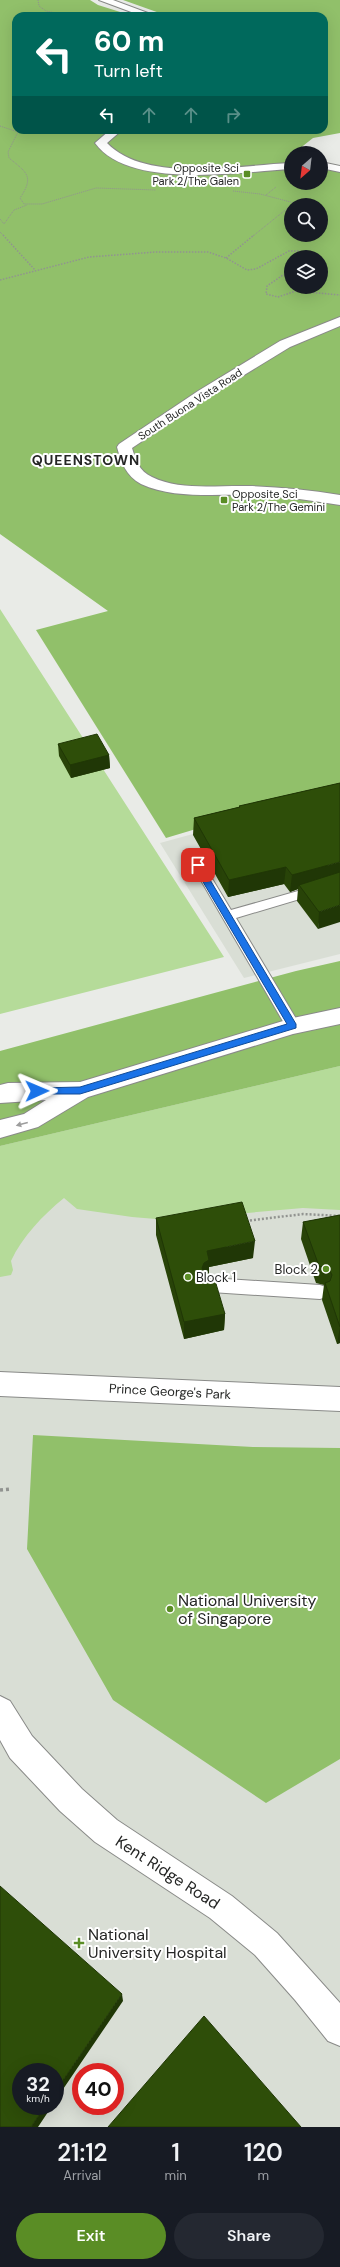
<!DOCTYPE html>
<style>
body{margin:0;font-family:"DM Sans",sans-serif;background:#242831;color:#f1f3f6;height:100vh;display:flex;flex-direction:column;font-size:15px;white-space:nowrap}
*{box-sizing:border-box;margin:0}
p{font-size:13px;color:#9ea1a6}
.icon{flex:none;width:22px;height:22px;fill:none;stroke:currentColor;stroke-width:2;stroke-linecap:round;stroke-linejoin:round}
.map{position:relative;height:2127px;overflow:hidden}
.sheet{display:flex;flex-direction:column;background:#171b24;flex:1}
.sheet>*{flex:none}
.hud{position:absolute;left:12px;top:12px;width:316px;height:122px;border-radius:12px;box-shadow:0 4px 16px #0002;background:#00695c;color:#fff;overflow:hidden}
.needle{width:26px;rotate:208deg}
.controls{position:absolute;left:284px;top:146px;display:grid;gap:8px}
.controls a{display:grid;place-items:center;width:44px;height:44px;border-radius:50%;background:#171b24;box-shadow:0 4px 16px #0002;font-size:20px}
.speed{position:absolute;left:12px;top:2063px;display:flex;gap:8px;font-size:20px;font-weight:700;text-align:center}
.speed>*{display:grid;place-content:center;width:52px;height:52px;border-radius:50%;background:#171b24;box-shadow:0 4px 16px #0002;line-height:1}
.speed small{font-size:10px;font-weight:400}
.speed .limit{border:6px solid #d22;background:#fff;color:#111}
.pin{position:absolute;display:grid;place-items:center;width:34px;height:34px;color:#fff;margin:-17px;border-radius:8px;box-shadow:0 2px 6px #0006}
.me{position:absolute;width:44px;margin:-22px;rotate:89deg;stroke-linejoin:round;filter:drop-shadow(0 0 3px #0008)}
.turn{display:flex;align-items:center;gap:14px;height:84px;padding:0 16px;font-size:18px}
.turn .icon{width:52px;height:52px;stroke-width:2.5}
.turn b{display:block;font-size:28px;line-height:34px}
.lanes{display:flex;align-items:center;height:38px;padding:0 16px;background:#0003;justify-content:center;gap:20px;direction:ltr}
.lanes .off{opacity:.35}
.eta{display:flex;justify-content:space-evenly;align-items:center;height:68px;text-align:center}
.eta b{font-size:24px;font-weight:600;line-height:28px}
.button{display:flex;gap:8px;margin-top:auto;padding:8px 16px}
.button a{flex:1;height:46px;border-radius:24px;background:#5a8d25;color:#fff;font-size:16px;font-weight:600;line-height:46px;text-align:center}
.button a+a{background:#242831;color:#f1f3f6}
.map>svg:first-child{display:block}
</style>
<div class="map">
<svg width="340" height="2127" viewBox="0 0 340 2127">
<rect width="100%" height="100%" fill="#e9ebe7"/>
<path fill="#d9ded5" fill-rule="evenodd" d="M340,794v160l-96,24 -84,-135z
M340,1066v1061h-340v-981zM21,2072h34v34h-34zM81,2072h34v34h-34z"/>
<path fill="#b5db99" d="M0,609l224,348 -224,57z
M340,1066v144l-37,-2 -135,12 -36,-3 -55,-8 -13,-11c-21,17 -42,39 -53,63l2,9 -2,5 -11,2v-131z"/>
<path fill="#91c06a" fill-rule="evenodd" d="M0,0h90l8,5 35,11h-117v114h308v-114h-156l-45,-16h217v133l-27,5 -19,15h-3v30h30v-19l19,5v617l-174,52 -130,-208 72,-19 -108,-77zM291,205h30v30h-30zM291,257h30v30h-30z
M340,961v105l-340,80v-95l296,-80z
M33,1435l220,12 87,1v311l-74,44 -153,-103 -86,-151z"/>
<g fill="none" stroke-linecap="round" stroke-linejoin="round">
<g stroke="#898a88" stroke-width="2">
<path id="service" d="M198,861l4,1 29,48 109,-31v8l-104,31 62,104 2,4 -2,4h-10l-96,-165z
M211,1278l109,7 6,2 2,5 -2,5 -6,2 -109,-7 -6,-2 -2,-5 2,-5z"/>
</g>
<g stroke="#898a88" stroke-width="2">
<path id="minor" d="M0,1372l340,15v24l-340,-15z
M0,1696l10,5 22,35 50,53 35,31 115,76 45,37 63,70v43l-12,-5 -33,-41 -40,-45 -45,-37 -115,-76 -35,-31 -50,-53 -10,-18z"/>
</g>
<g stroke="#898a88" stroke-width="2">
<path id="tertiary" d="M99,0h14l43,16h-14z
M110,130h12l-15,13c39,41 133,22 184,20v6c-51,3 -162,21 -196,-26z
M321,162l19,4v6l-19,-4z
M340,317v9l-50,21 -82,50 -76,51c4,13 7,23 20,29 28,14 66,8 97,9 30,1 61,4 91,9v10c-30,-5 -60,-9 -91,-10 -34,-1 -76,4 -108,-11 -15,-8 -20,-22 -24,-37l2,-3 79,-53 82,-50z
M340,1008v16l-47,10 -205,63 -50,30 -38,11v-18l24,-6 22,-14 -46,3v-18l8,-2 72,-1 213,-64z"/>
</g>
<path stroke="#919390" stroke-width="1" stroke-dasharray="1 1" stroke-linecap="butt" d="M38,0l1,6 7,5 25,5
M0,126l18,6
M19,130l-11,22 1,6c17,14 26,18 11,40l4,6h18l54,-16 60,2
M233,191l27,3 42,11
M266,195l10,-8
M0,219l4,5 10,-14 13,-5
M0,232l4,4
M253,236l41,-33"/>
<path stroke="#919390" stroke-width="1.5" stroke-dasharray="1.5 1.5" stroke-linecap="butt" d="M3,235l32,35
M226,258l28,-23
M291,273l-8,2 -16,11 -1,8 12,3 18,-6 44,4
M0,280l89,-23 67,-5h52l18,6 21,12 9,-1 33,-18h11l10,6"/>
<path stroke="#919390" stroke-width="2.5" stroke-dasharray="2 2" stroke-linecap="butt" d="M246,1221l57,-7 37,2"/>
<path stroke="#919390" stroke-width="3.5" stroke-dasharray="3 3" stroke-linecap="butt" d="M0,1490l11,-1"/>
<use href="#service" fill="#fff" fill-rule="evenodd"/>
<use href="#minor" fill="#fff" fill-rule="evenodd"/>
<use href="#tertiary" fill="#fff" fill-rule="evenodd"/>
</g>
<path fill="#284308" d="M58,744l51,11 1,13 -39,10 -12,-22z
M340,783l-22,146 -21,-28 1,-12 -8,3 -6,-8 -56,13 -35,-62 1,-17 45,-11v-1z
M340,1215v128l-3,1 -15,-44 2,-15 -8,-2 -15,-44 2,-17z
M156,1218l97,40 -44,9v9l16,38 -1,16 -40,9 -28,-104z"/>
<path fill="#203706" d="M109,755l1,13 -39,10 -1,-13z
M340,862v16l-41,7 -1,4 -8,3 2,-17z
M286,867l-2,17 -56,13 1,-17z
M340,905v17l-22,7 1,-17z
M255,1241l-2,17 -44,9v10l-5,2 -2,-11 5,-17z
M225,1314l-1,16 -40,9v-17z
M340,1327v16l-3,1z
M122,1994l1,7 -68,100v-9z
M45,2106h7l-14,21h-7z"/>
<path fill="#2e4e09" stroke="#203706" d="M97,734l12,21 -39,10 -12,-21z
M340,783v79l-48,13 -6,-8 -57,13 -35,-62 46,-11 -1,-1z
M340,872v33l-21,7 -20,-27z
M242,1202l13,39 -48,10 2,9 -5,3 -2,5 3,7 9,2 11,37 -41,8 -28,-104z
M340,1215v112l-15,-44 5,-2 2,-6 -3,-6 -10,-3 -16,-44z
M0,1886l122,108 -67,98v-20h-34v34h24l-14,21h-31z
M204,2016l97,111h-193z"/>
<defs><path id="oneway-solid" d="M-6-.8H1V-3.2L6.5 0L1 3.2V.8H-6Z"/></defs>
<use fill="#9d9d9d" href="#oneway-solid" transform="translate(22 1124) rotate(165)"/>
<path fill="#1a73e8" stroke="#114b97" d="M195,863h5l96,161v4l-216,66h-47l-1,-3 5,-3 43,-1 207,-63 -94,-159z"/>
<g fill="#5a8d25" stroke="#fff" stroke-width="1.5">
<rect x="243" y="170" width="8" height="8" rx="2"/>
<rect x="220" y="496" width="8" height="8" rx="2"/>
<circle cx="326" cy="1269" r="4"/>
<circle cx="188" cy="1277" r="4"/>
<circle cx="170" cy="1609" r="4"/>
<path d="M77 1937h4v4h4v4h-4v4h-4v-4h-4v-4h4z"/>
</g>
<g text-anchor="middle" stroke-width="4" stroke-linejoin="round" paint-order="stroke">
<g font-size="11" fill="#252625" stroke="#fff" text-anchor="end">
<text x="239" y="172">Opposite Sci<tspan x="239" dy="13">Park 2/The Galen</tspan></text>
<text x="232" y="498" text-anchor="start">Opposite Sci<tspan x="232" dy="13">Park 2/The Gemini</tspan></text>
</g>
<g font-size="11" fill="#252625" stroke="#fff">
<text transform="translate(190 404) rotate(-33)" y="4">South Buona Vista Road</text>
</g>
<g font-size="13" fill="#252625" stroke="#fff" text-anchor="end">
<text x="318" y="1274">Block 2</text>
<text x="196" y="1282" text-anchor="start">Block 1</text>
</g>
<g font-size="13" fill="#252625" stroke="#fff">
<text transform="translate(170 1391) rotate(3)" y="5">Prince George's Park</text>
</g>
<g font-size="14" font-weight="bold" letter-spacing="1" fill="#252625" stroke="#fff">
<text x="86" y="465">QUEENSTOWN</text>
</g>
<g font-size="16" fill="#252625" stroke="#fff" text-anchor="start">
<text x="178" y="1606">National University<tspan x="178" dy="18">of Singapore</tspan></text>
<text x="88" y="1940">National<tspan x="88" dy="18">University Hospital</tspan></text>
</g>
<g font-size="16" fill="#252625" stroke="#fff">
<text transform="translate(168 1872) rotate(33)" y="6">Kent Ridge Road</text>
</g>
</g>
</svg>
<div class="controls">
<a><svg class="needle" viewBox="-14 -14 28 28"><path d="M0-13l5 13h-10z" fill="#e53935"/><path d="M0 13l5-13h-10z" fill="#9ea1a6"/></svg></a>
<a><svg class="icon" aria-label="search" viewBox="0 0 24 24"><circle cx="10" cy="10" r="6"/><path d="M15 15l6 6"/></svg></a>
<a><svg class="icon" aria-label="layers" viewBox="0 0 24 24"><path d="M12 4l9 5-9 5-9-5zM3 14l9 5 9-5"/></svg></a>
</div>
<div class="speed"><div>32<small>km/h</small></div><div class="limit">40</div></div>
<div class="pin" style="left:198px;top:865px;background:#d93025"><svg class="icon" aria-label="arrive" viewBox="0 0 24 24"><path d="M6 21V4h12l-3 4 3 4H6"/></svg></div>
<svg class="me" style="left:37px;top:1091px" viewBox="-20 -20 40 40"><path d="M0-17L14 15 0 8-14 15z" fill="#1a73e8" stroke="#fff" stroke-width="4"/></svg>
<div class="hud">
<div class="turn"><svg class="icon" aria-label="left" viewBox="0 0 24 24"><path d="M17 20v-9H6M10 6l-5 5 5 5"/></svg><div><b>60 m</b>Turn left</div></div>
<div class="lanes"><svg class="icon" aria-label="left" viewBox="0 0 24 24"><path d="M17 20v-9H6M10 6l-5 5 5 5"/></svg><svg class="icon off" aria-label="ahead" viewBox="0 0 24 24"><path d="M12 20V5M6 11l6-6 6 6"/></svg><svg class="icon off" aria-label="ahead" viewBox="0 0 24 24"><path d="M12 20V5M6 11l6-6 6 6"/></svg><svg class="icon off" aria-label="right" viewBox="0 0 24 24"><path d="M7 20v-9h11M14 6l5 5-5 5"/></svg></div>
</div>
</div>
<section class="sheet">
<div class="eta">
<div><b>21:12</b><p>Arrival</p></div>
<div><b>1</b><p>min</p></div>
<div><b>120</b><p>m</p></div>
</div>
<div class="button"><a>Exit</a><a>Share</a></div>
</section>
